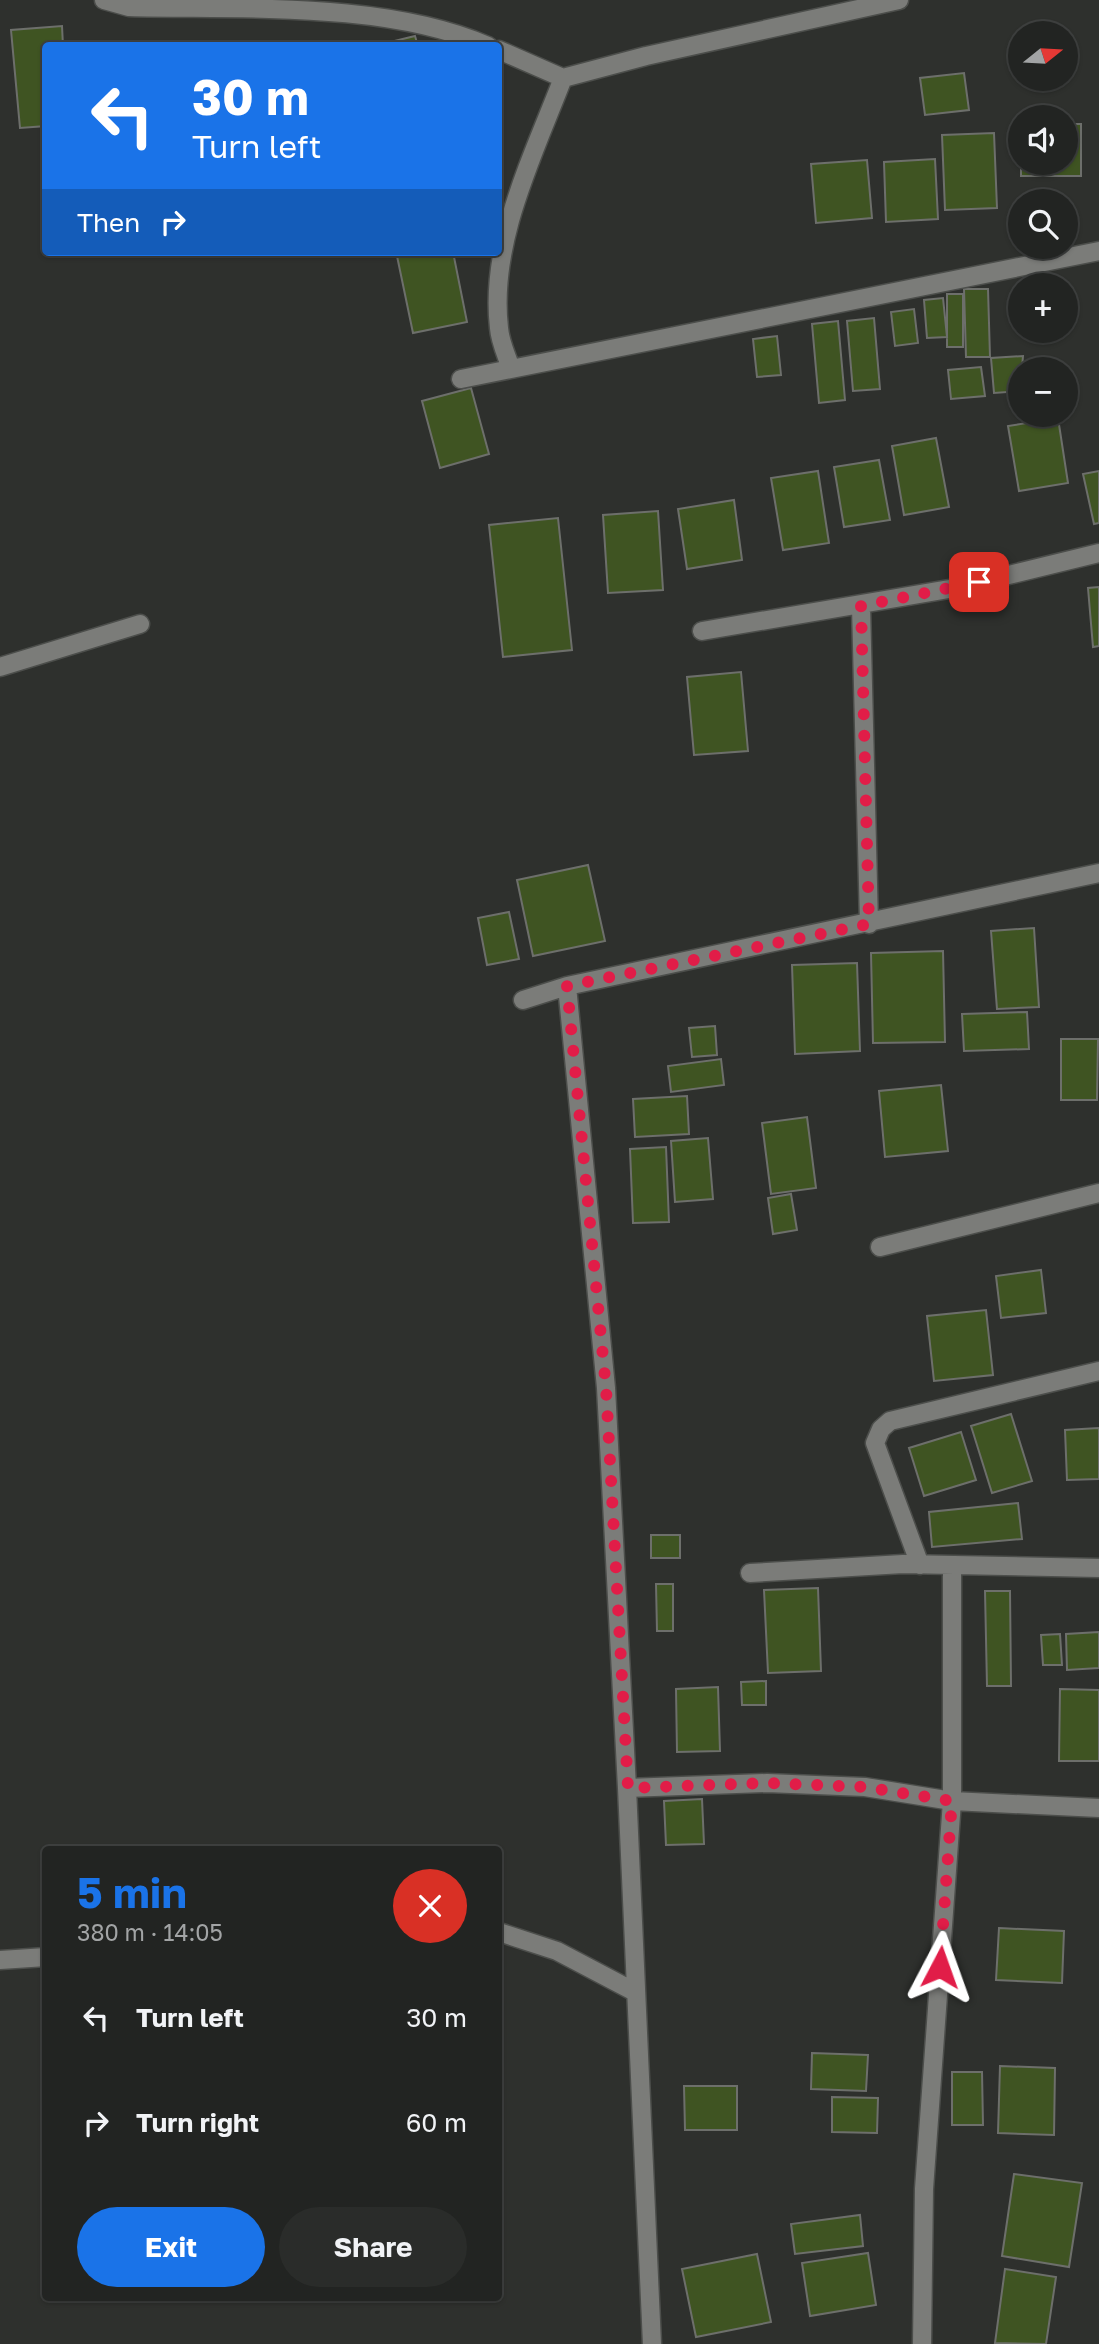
<!DOCTYPE html>
<meta charset="utf-8">
<style>
body{margin:0;font-family:"Golos Text",sans-serif;background:#2a2c2a;color:#f1f3f6;height:100vh;display:flex;flex-direction:column;font-size:26px;white-space:nowrap}
*{box-sizing:border-box;margin:0}
p{font-size:23px;color:#a2a4a5}
.icon{flex:none;width:38px;height:38px;fill:none;stroke:currentColor;stroke-width:2;stroke-linecap:round;stroke-linejoin:round}
.map{position:relative;flex:1;overflow:hidden}
.side{position:absolute;left:42px;top:1846px;width:460px;height:455px;display:flex;flex-direction:column;background:#222422;border-radius:7px;box-shadow:0 2px 5px #0004,0 0 0 2px #3f4140}
.side>*{flex:none}
.guide{position:absolute;left:42px;top:42px;width:460px;height:214px;border-radius:7px;box-shadow:0 2px 5px #0004,0 0 0 2px #3f4140;background:#1a73e8;color:#fff;overflow:hidden}
.needle{width:46px;rotate:72deg}
.fabs{position:absolute;left:1008px;top:21px;display:grid;gap:14px}
.fabs a{display:grid;place-items:center;width:70px;height:70px;border-radius:50%;background:#222422;box-shadow:0 2px 5px #0004,0 0 0 2px #3f4140;font-size:35px}
.pin{position:absolute;display:grid;place-items:center;width:60px;height:60px;color:#fff;margin:-30px;border-radius:14px;box-shadow:0 4px 10px #0006}
.me{position:absolute;width:77px;margin:-38px;rotate:4deg;stroke-linejoin:round;filter:drop-shadow(0 0 5px #0008)}
.turn{display:flex;align-items:center;gap:24px;height:147px;padding:0 35px;font-size:32px}
.turn .icon{width:91px;height:91px;stroke-width:2.5}
.turn b{display:block;font-size:49px;line-height:60px}
.then{display:flex;align-items:center;height:66px;padding:0 35px;background:#0003;gap:14px;font-size:26px}
.round{display:grid;place-items:center;flex:none;width:74px;height:74px;border-radius:37px;background:#2a2c2a}
.overview{display:flex;align-items:center;justify-content:space-between;height:119px;padding:0 35px}
h1{font-size:42px;font-weight:700;line-height:52px;color:#1a73e8}
.primary-button{display:flex;gap:14px;margin-top:auto;padding:14px 35px}
.primary-button a{flex:1;height:80px;border-radius:42px;background:#1a73e8;color:#fff;font-size:28px;font-weight:700;line-height:80px;text-align:center}
.primary-button a+a{background:#2a2c2a;color:#f1f3f6}
ul{padding:0;list-style:none}
li{display:flex;align-items:center;gap:21px;height:105px;padding:0 35px}
li div{flex:1}
li b{display:block;font-size:26px}
li em{font-style:normal}
.map>svg:first-child{display:block}
</style>
<div class="map">
<svg width="1099" height="2344" viewBox="0 0 1099 2344">
<rect width="100%" height="100%" fill="#2e302d"/>
<path fill="#3f5422" stroke="#6d6f6b" stroke-width="2" d="M62,26l1,20h-17v80l-26,2 -9,-98z
M415,36l3,10h-44z
M964,73l5,37 -44,5 -5,-37z
M1066,124h15v52h-60v-13h45z
M994,133l3,75 -52,2 -3,-75z
M935,159l3,60 -52,3 -2,-60z
M867,160l5,58 -56,5 -5,-59z
M418,252h35l14,70 -54,11 -16,-77z
M964,289h24l2,68h-24z
M947,294h16v53h-16z
M943,298l4,39 -20,1 -3,-38z
M914,309l4,34 -23,3 -4,-34z
M874,318l6,71 -27,2 -6,-70z
M838,321l7,79 -26,3 -7,-79z
M777,336l4,39 -24,2 -4,-38z
M1023,356l-3,35 -26,2 -3,-35z
M981,367l4,29 -34,3 -3,-29z
M471,388l18,66 -49,14 -18,-67z
M1058,418l10,65 -49,8 -11,-65z
M936,438l13,69 -45,8 -12,-69z
M879,460l11,60 -46,7 -10,-60z
M818,471l11,72 -46,7 -12,-72z
M1099,471v52l-5,1 -11,-50z
M734,500l8,60 -55,9 -9,-60z
M658,511l5,79 -55,3 -5,-78z
M558,518l14,132 -69,7 -14,-132z
M1099,587v59l-6,1 -5,-59z
M741,672l7,79 -54,4 -7,-78z
M588,865l17,76 -72,15 -16,-76z
M509,912l10,47 -32,6 -9,-47z
M1034,928l5,79 -42,2 -6,-78z
M943,951l2,91 -72,1 -2,-90z
M857,963l3,88 -65,3 -3,-89z
M1027,1012l2,37 -65,2 -2,-37z
M715,1026l2,29 -25,2 -3,-29z
M1061,1039h37l-1,61h-36z
M721,1059l3,26 -53,7 -3,-26z
M941,1085l7,66 -63,6 -6,-66z
M687,1096l2,38 -54,3 -2,-38z
M807,1117l9,71 -45,6 -9,-71z
M708,1138l5,61 -38,3 -4,-61z
M666,1147l3,75 -36,1 -3,-74z
M791,1194l6,36 -24,4 -5,-36z
M1041,1270l5,43 -45,5 -5,-42z
M986,1310l7,65 -59,6 -7,-65z
M1011,1414l21,67 -40,12 -21,-67z
M1099,1428v51l-32,1 -2,-50z
M961,1432l15,48 -52,16 -15,-48z
M1018,1503l4,36 -90,8 -3,-35z
M651,1535h29v23h-29z
M656,1584h17v47h-16z
M818,1588l3,83 -53,2 -4,-83z
M985,1591h25l1,95h-24z
M1099,1632v36l-32,2 -1,-36z
M1060,1634l2,31h-19l-2,-30z
M766,1681v24h-24l-1,-23z
M718,1687l2,64 -43,1 -1,-63z
M1060,1689l39,1v71h-40z
M702,1799l2,45 -38,1 -2,-44z
M999,1928l65,3 -2,52 -66,-3z
M812,2053l56,2 -2,36 -55,-2z
M1000,2066l55,2 -1,67 -56,-2z
M952,2072h30l1,53h-31z
M684,2086h53v44h-52z
M832,2097l46,1 -1,35 -45,-1z
M1014,2174l68,9 -13,84 -67,-11z
M860,2215l3,31 -68,8 -4,-30z
M868,2253l8,52 -66,11 -8,-53z
M757,2254l14,68 -75,15 -14,-68z
M1005,2269l51,8 -10,67 -51,-1z"/>
<g fill="none" stroke-linecap="round" stroke-linejoin="round">
<g stroke="#4c4e4b" stroke-width="21">
<path id="minor" d="M104,0l25,7c111,3 257,-6 359,39
M499,50l64,28 83,-22 253,-56
M511,369c-4,-13 -11,-27 -12,-41 -10,-85 34,-172 64,-250
M461,379l638,-128
M861,606l8,318
M702,631l253,-43 144,-35
M0,667l140,-43
M567,986l39,402 21,400 25,556
M523,1000l44,-14 532,-113
M880,1247l219,-54
M920,1565l-45,-122 6,-14 9,-8 209,-50
M750,1573l153,-9 196,4
M627,1788l140,-5 98,4 87,14 147,7
M499,1932l58,19 78,41
M0,1960l46,-3
M922,2344l2,-155 28,-388v-236"/>
</g>
<use href="#minor" stroke="#7b7c79" stroke-width="18"/>
</g>
<g fill="none" stroke-linecap="round" stroke-linejoin="round">
<path stroke="#e11d48" stroke-width="12" stroke-dasharray="0 21.6" d="M940,1967l12,-166 -88,-14 -97,-4 -139,5 -22,-400 -39,-402 302,-62 -8,-318 118,-24"/>
</g>
</svg>
<div class="fabs">
<a><svg class="needle" viewBox="-14 -14 28 28"><path d="M0-13l5 13h-10z" fill="#e53935"/><path d="M0 13l5-13h-10z" fill="#a2a4a5"/></svg></a>
<a><svg class="icon" aria-label="sound" viewBox="0 0 24 24"><path d="M4 9h4l5-4v14l-5-4H4zM17 9q2 3 0 6"/></svg></a>
<a><svg class="icon" aria-label="search" viewBox="0 0 24 24"><circle cx="10" cy="10" r="6"/><path d="M15 15l6 6"/></svg></a>
<a>+</a>
<a>−</a>
</div>
<div class="pin" style="left:979px;top:582px;background:#d93025"><svg class="icon" aria-label="arrive" viewBox="0 0 24 24"><path d="M6 21V4h12l-3 4 3 4H6"/></svg></div>
<svg class="me" style="left:940px;top:1967px" viewBox="-20 -20 40 40"><path d="M0-17L14 15 0 8-14 15z" fill="#e11d48" stroke="#fff" stroke-width="4"/></svg>
<div class="guide">
<div class="turn"><svg class="icon" aria-label="left" viewBox="0 0 24 24"><path d="M17 20v-9H6M10 6l-5 5 5 5"/></svg><div><b>30 m</b>Turn left</div></div>
<div class="then">Then<svg class="icon" aria-label="right" viewBox="0 0 24 24"><path d="M7 20v-9h11M14 6l5 5-5 5"/></svg></div>
</div>
<section class="side">
<div class="overview"><div><h1>5 min</h1><p>380 m · 14:05</p></div><a class="round" style="background:#d93025;color:#fff"><svg class="icon" aria-label="close" viewBox="0 0 24 24"><path d="M6 6l12 12M18 6L6 18"/></svg></a></div>
<ul>
<li><svg class="icon" aria-label="left" viewBox="0 0 24 24"><path d="M17 20v-9H6M10 6l-5 5 5 5"/></svg><div><b>Turn left</b></div><em>30 m</em></li>
<li><svg class="icon" aria-label="right" viewBox="0 0 24 24"><path d="M7 20v-9h11M14 6l5 5-5 5"/></svg><div><b>Turn right</b></div><em>60 m</em></li>
</ul>
<div class="primary-button"><a>Exit</a><a>Share</a></div>
</section>
</div>
